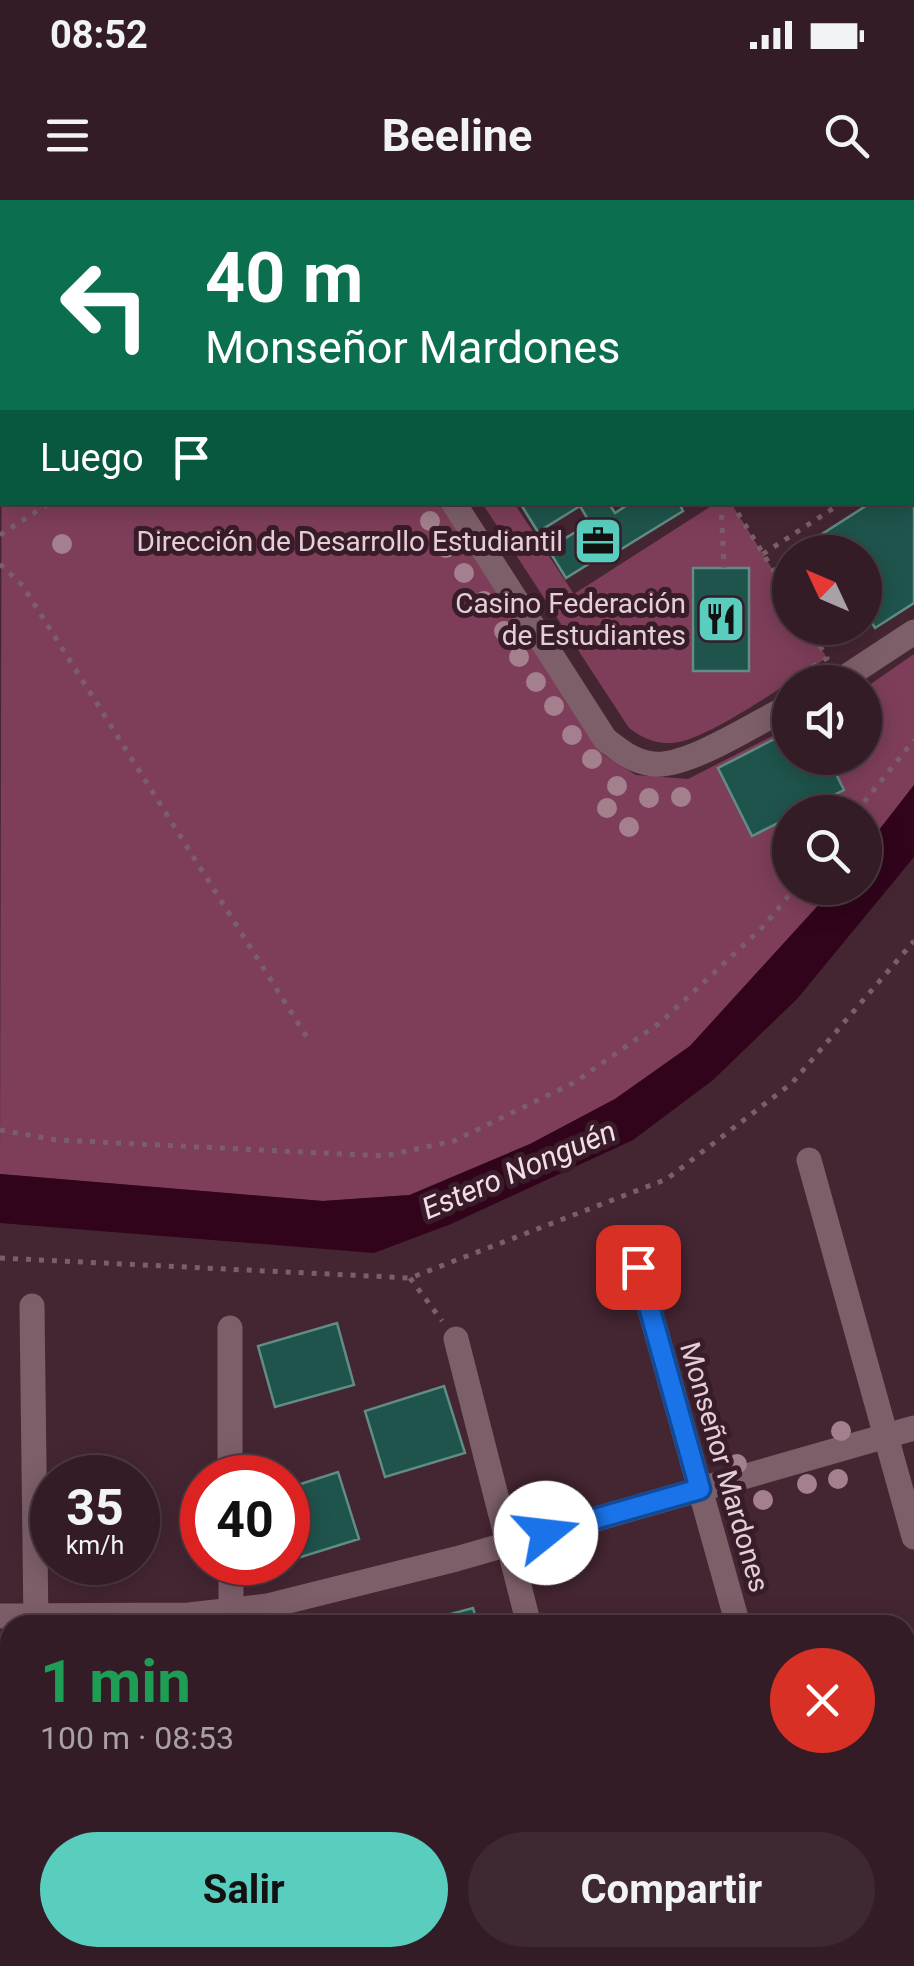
<!DOCTYPE html>
<html lang="es">
<meta charset="utf-8">
<style>
body{margin:0;font-family:Roboto,sans-serif;background:#3e2932;color:#f1f3f6;height:100vh;display:flex;flex-direction:column;font-size:38px;white-space:nowrap}
*{box-sizing:border-box;margin:0}
p{font-size:32px;color:#a9a1a7}
.icon{flex:none;width:55px;height:55px;fill:none;stroke:currentColor;stroke-width:2;stroke-linecap:round;stroke-linejoin:round}
.map{position:relative;flex:1;overflow:hidden}
.side{position:absolute;left:0px;top:1415px;width:915px;height:352px;display:flex;flex-direction:column;background:#331c26;border-radius:30px 30px 0 0;box-shadow:0 5px 25px #0003,0 0 0 2px #4e3a43}
.side>*{flex:none}
.hud{position:absolute;left:0px;top:0px;width:915px;height:305px;box-shadow:0 5px 25px #0003,0 0 0 2px #4e3a43;background:#0b6e4f;color:#fff;overflow:hidden}
.needle{width:65px;rotate:314deg}
.tools{position:absolute;left:772px;top:335px;display:grid;gap:20px}
.tools a{display:grid;place-items:center;width:110px;height:110px;border-radius:50%;background:#331c26;box-shadow:0 5px 25px #0003,0 0 0 2px #4e3a43;font-size:50px}
.speed{position:absolute;left:30px;top:1255px;display:flex;gap:20px;font-size:50px;font-weight:700;text-align:center}
.speed>*{display:grid;place-content:center;width:130px;height:130px;border-radius:50%;background:#331c26;box-shadow:0 5px 25px #0003,0 0 0 2px #4e3a43;line-height:1}
.speed small{font-size:25px;font-weight:400}
.speed .limit{border:15px solid #d22;background:#fff;color:#111}
.pin{position:absolute;display:grid;place-items:center;width:85px;height:85px;color:#fff;margin:-42px;border-radius:20px;box-shadow:0 5px 15px #0006}
.me{position:absolute;width:110px;margin:-55px;rotate:74deg;stroke-linejoin:round;filter:drop-shadow(0 0 8px #0008)}
.turn{display:flex;align-items:center;gap:35px;height:210px;padding:0 40px;font-size:45px}
.turn .icon{width:130px;height:130px;stroke-width:2.5}
.turn b{display:block;font-size:70px;line-height:85px}
.then{display:flex;align-items:center;height:95px;padding:0 40px;background:#0003;gap:20px;font-size:38px}
.round{display:grid;place-items:center;flex:none;width:105px;height:105px;border-radius:52px;background:#3e2932}
.headline{display:flex;align-items:center;justify-content:space-between;height:170px;padding:0 40px}
h1{font-size:60px;font-weight:700;line-height:75px;color:#1e9e55}
.primary-button{display:flex;gap:20px;margin-top:auto;padding:20px 40px}
.primary-button a{flex:1;height:115px;border-radius:60px;background:#59cebe;color:#111;font-size:40px;font-weight:700;line-height:115px;text-align:center}
.primary-button a+a{background:#3e2932;color:#f1f3f6}
.status{display:flex;justify-content:space-between;align-items:center;height:70px;padding:0 50px;background:#331c26;direction:ltr}
.status svg{height:28px;fill:currentColor}
header{display:flex;justify-content:space-between;align-items:center;height:130px;padding:0 40px;background:#331c26;font-size:45px;font-weight:700}
.map>svg:first-child{display:block}
</style>
<div class="status"><b>08:52</b><svg viewBox="0 0 49 12"><path d="M0 12V9h3v3zM5 12V6h3v6zM10 12V3h3v9zM15 12V0h3v12zM26 1h20v11H26zM47 4h2v5h-2z"/></svg></div>
<header><svg class="icon" aria-label="menu" viewBox="0 0 24 24"><path d="M4 6h16M4 12h16M4 18h16"/></svg>Beeline<svg class="icon" aria-label="search" viewBox="0 0 24 24"><circle cx="10" cy="10" r="6"/><path d="M15 15l6 6"/></svg></header>
<div class="map">
<svg width="914" height="1766" viewBox="0 0 914 1766">
<rect width="100%" height="100%" fill="#442632"/>
<path fill="#7e3e5a" d="M2,106v196l438,1 164,252 32,20 52,4 102,-52v31h75v-70l49,-34v131l-49,63v-36h-75v76h44l-144,158 -75,53 -85,45 -121,51 -86,6 -323,-27z
M482,303h32l60,91 142,-91h15l59,94v31h19l18,30c-33,20 -121,84 -155,85 -17,1 -30,-5 -43,-15z"/>
<path fill="#31041b" d="M914,585v72l-117,142 -84,81 -80,60 -182,84 -77,29 -374,-30v-49l323,27 87,-6 120,-51 85,-45 75,-53 144,-158h31v-40z"/>
<path fill="#1f544c" stroke="#618d86" stroke-width="2.5" d="M712,0h172l2,2h-178z
M914,276v127l-39,25 -10,-17v-59h-36l-10,-16 53,-34h40z
M608,302l7,11 17,-11h56l-7,5 2,4 -73,45 -2,-4 -42,26 -18,-29 42,-26 -10,-17 -42,26 -18,-29z
M693,368h56v103h-56z
M790,531v27h38l16,32 -45,22h-9v5l-38,19 -34,-68z
M337,1123l17,62 -79,22 -17,-61z
M444,1186l21,67 -80,24 -20,-66z
M338,1272l21,67 -71,22v-73z
M473,1408l5,17h-68z"/>
<g fill="none" stroke-linecap="round" stroke-linejoin="round">
<path stroke="#7a5f69" stroke-width="5" stroke-dasharray="5 8" stroke-linecap="butt" d="M347,0l3,2
M404,0l6,2
M492,0l7,2
M536,0l2,2
M564,0l2,2
M239,2l4,-2
M385,2l1,-2
M434,2l1,-2
M583,2l4,-2
M912,258l2,-1
M721,302l3,66
M731,302l59,95
M0,335l51,-33
M763,354l80,-52
M0,364l23,22 285,453
M790,480l37,-22 -18,-30
M856,612l58,-72
M0,930l57,10 327,16 70,-15 121,-59 86,-60 101,-94 33,-40
M0,1058l410,20 257,-99 125,-96 122,-142
M410,1078l32,43"/>
<path stroke="#7d5f6a" stroke-width="25" d="M288,0l2,2
M7,2l4,-2
M128,2l4,-2
M912,53l2,2
M0,82l2,-1
M912,94l2,-1
M453,302l152,237c15,12 29,23 48,25 35,4 104,-42 137,-58
M838,482l76,-50
M809,960l105,377
M638,1067l100,358
M32,1106l4,319
M230,1128v150
M456,1139l73,286
M231,1362v63
M0,1416l189,-1 79,-9 188,-47 458,-131
M905,1534l9,-2
M36,1758v8
M622,1758l3,8
M776,1766l29,-8"/>
</g>
<g fill="#a4808e">
<circle cx="430" cy="321" r="10"/>
<circle cx="62" cy="344" r="10"/>
<circle cx="446" cy="348" r="10"/>
<circle cx="464" cy="373" r="10"/>
<circle cx="484" cy="401" r="10"/>
<circle cx="504" cy="431" r="10"/>
<circle cx="519" cy="457" r="10"/>
<circle cx="536" cy="482" r="10"/>
<circle cx="554" cy="506" r="10"/>
<circle cx="572" cy="535" r="10"/>
<circle cx="592" cy="559" r="10"/>
<circle cx="617" cy="586" r="10"/>
<circle cx="681" cy="597" r="10"/>
<circle cx="649" cy="598" r="10"/>
<circle cx="607" cy="608" r="10"/>
<circle cx="629" cy="627" r="10"/>
<circle cx="841" cy="1231" r="10"/>
<circle cx="737" cy="1264" r="10"/>
<circle cx="838" cy="1279" r="10"/>
<circle cx="807" cy="1284" r="10"/>
<circle cx="763" cy="1300" r="10"/>
</g>
<g fill="none" stroke-linecap="round" stroke-linejoin="round">
<g stroke="#114b97" stroke-width="25">
<path id="route" d="M546,1333l154,-44 -62,-222"/>
</g>
<use href="#route" stroke="#1a73e8" stroke-width="18"/>
</g>
<defs>
<g id="office-square" transform="scale(2.5)"><rect x="-9" y="-9" width="18" height="18" rx="4" fill="#59cebe" stroke="#391c29"/><path d="M-6-3h4V-5.5h4V-3h4V5H-6ZM-1-4.5V-3h2v-1.5ZM-6 0V1H6V0Z" fill="#111"/></g>
<g id="restaurant-square" transform="scale(2.5)"><rect x="-9" y="-9" width="18" height="18" rx="4" fill="#59cebe" stroke="#391c29"/><path d="M-5-6h1v4h1v-4h1v4h1v-4h1v5L-1.5 .5V6h-2V.5L-5-1ZM5-6V6H3V1.5H1.5Q1.5-4 5-6Z" fill="#111"/></g>
</defs>
<g fill-rule="evenodd">
<use href="#office-square" x="598" y="341"/>
<use href="#restaurant-square" x="721" y="419"/>
</g>
<g text-anchor="middle" stroke-width="10" stroke-linejoin="round" paint-order="stroke">
<g font-size="28" fill="#e4cfd7" stroke="#391c29" text-anchor="end">
<text x="563" y="351">Dirección de Desarrollo Estudiantil</text>
<text x="686" y="413">Casino Federación<tspan x="686" dy="32">de Estudiantes</tspan></text>
</g>
<g font-size="28" fill="#e4cfd7" stroke="#391c29">
<text transform="translate(725 1267) rotate(74)" y="10">Monseñor Mardones</text>
</g>
<g font-size="30" font-style="italic" fill="#f3dee5" stroke="#391c29">
<text transform="translate(519 970) rotate(-23)" y="10">Estero Nonguén</text>
</g>
</g>
</svg>
<div class="tools">
<a><svg class="needle" viewBox="-14 -14 28 28"><path d="M0-13l5 13h-10z" fill="#e53935"/><path d="M0 13l5-13h-10z" fill="#a9a1a7"/></svg></a>
<a><svg class="icon" aria-label="sound" viewBox="0 0 24 24"><path d="M4 9h4l5-4v14l-5-4H4zM17 9q2 3 0 6"/></svg></a>
<a><svg class="icon" aria-label="search" viewBox="0 0 24 24"><circle cx="10" cy="10" r="6"/><path d="M15 15l6 6"/></svg></a>
</div>
<div class="speed"><div>35<small>km/h</small></div><div class="limit">40</div></div>
<div class="pin" style="left:638px;top:1067px;background:#d93025"><svg class="icon" aria-label="arrive" viewBox="0 0 24 24"><path d="M6 21V4h12l-3 4 3 4H6"/></svg></div>
<svg class="me" style="left:546px;top:1333px" viewBox="-20 -20 40 40"><circle r="19" fill="#fff"/><path d="M0-13L10 11 0 6-10 11z" fill="#1a73e8"/></svg>
<div class="hud">
<div class="turn"><svg class="icon" aria-label="left" viewBox="0 0 24 24"><path d="M17 20v-9H6M10 6l-5 5 5 5"/></svg><div><b>40 m</b>Monseñor Mardones</div></div>
<div class="then">Luego<svg class="icon" aria-label="arrive" viewBox="0 0 24 24"><path d="M6 21V4h12l-3 4 3 4H6"/></svg></div>
</div>
<section class="side">
<div class="headline"><div><h1>1 min</h1><p>100 m · 08:53</p></div><a class="round" style="background:#d93025;color:#fff"><svg class="icon" aria-label="close" viewBox="0 0 24 24"><path d="M6 6l12 12M18 6L6 18"/></svg></a></div>
<div class="primary-button"><a>Salir</a><a>Compartir</a></div>
</section>
</div>
